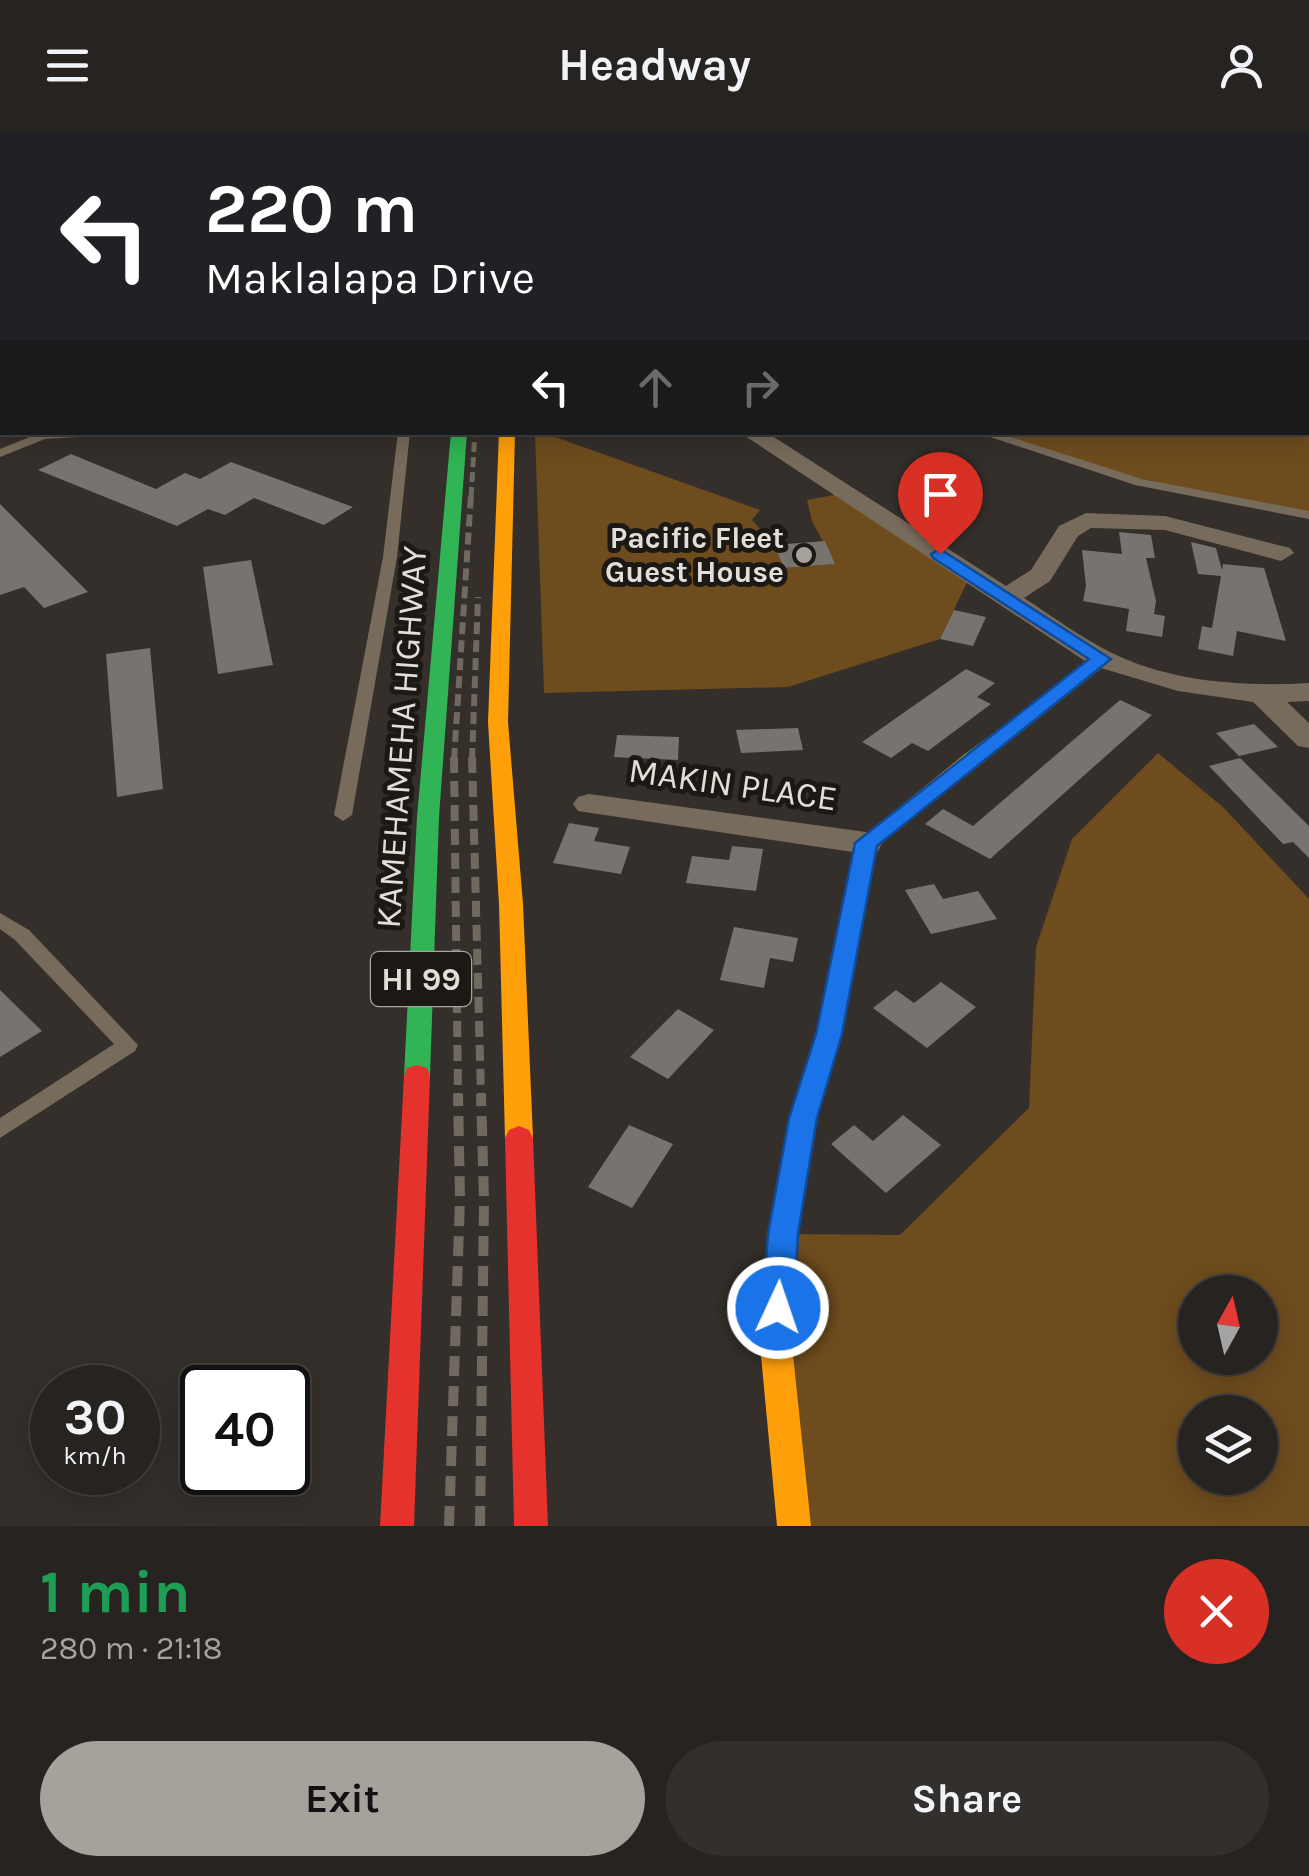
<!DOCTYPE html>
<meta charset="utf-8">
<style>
body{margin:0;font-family:Karla,sans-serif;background:#332f2d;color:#f1f3f6;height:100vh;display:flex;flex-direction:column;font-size:38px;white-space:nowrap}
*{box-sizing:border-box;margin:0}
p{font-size:32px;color:#a4a4a5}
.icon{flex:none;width:55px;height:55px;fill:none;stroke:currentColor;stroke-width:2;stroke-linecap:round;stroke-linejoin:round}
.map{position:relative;height:1396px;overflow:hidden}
.panel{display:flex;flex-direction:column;background:#272320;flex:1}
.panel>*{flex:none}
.top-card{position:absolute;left:0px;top:0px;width:1310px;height:305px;box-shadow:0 5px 25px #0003,0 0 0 2px #43403e;background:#202124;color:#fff;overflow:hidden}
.needle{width:65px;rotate:8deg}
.fabs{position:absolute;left:1178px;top:1145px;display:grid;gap:20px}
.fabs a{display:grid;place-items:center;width:100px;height:100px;border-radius:50%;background:#272320;box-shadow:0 5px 25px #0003,0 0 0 2px #43403e;font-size:50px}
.speed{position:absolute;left:30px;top:1235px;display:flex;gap:20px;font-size:50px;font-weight:700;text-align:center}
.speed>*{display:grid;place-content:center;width:130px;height:130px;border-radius:50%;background:#272320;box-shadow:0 5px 25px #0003,0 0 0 2px #43403e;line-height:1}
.speed small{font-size:25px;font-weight:400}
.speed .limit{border:5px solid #111;border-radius:15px;background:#fff;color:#111}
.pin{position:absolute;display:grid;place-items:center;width:85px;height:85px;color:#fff;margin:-102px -42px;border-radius:50% 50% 50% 0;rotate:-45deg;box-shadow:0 0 10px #0007}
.pin .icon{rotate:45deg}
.me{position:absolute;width:110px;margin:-55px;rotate:3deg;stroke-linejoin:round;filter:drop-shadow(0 0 8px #0008)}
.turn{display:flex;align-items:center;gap:35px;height:210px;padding:0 40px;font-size:45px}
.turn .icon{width:130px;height:130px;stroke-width:2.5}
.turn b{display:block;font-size:70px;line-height:85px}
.lanes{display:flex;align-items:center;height:95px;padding:0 40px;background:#0003;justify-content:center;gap:50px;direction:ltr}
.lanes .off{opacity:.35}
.round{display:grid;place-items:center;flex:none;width:105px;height:105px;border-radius:52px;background:#332f2d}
.summary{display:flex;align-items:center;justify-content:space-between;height:170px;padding:0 40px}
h1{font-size:60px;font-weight:700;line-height:75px;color:#1e9e55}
.cta{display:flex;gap:20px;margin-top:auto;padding:20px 40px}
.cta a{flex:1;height:115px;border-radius:60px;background:#a6a19b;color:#111;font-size:40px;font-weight:700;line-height:115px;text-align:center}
.cta a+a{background:#332f2d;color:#f1f3f6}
header{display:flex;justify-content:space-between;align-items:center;height:130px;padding:0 40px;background:#272320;font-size:45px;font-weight:700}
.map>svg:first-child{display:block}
</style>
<header><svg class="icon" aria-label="menu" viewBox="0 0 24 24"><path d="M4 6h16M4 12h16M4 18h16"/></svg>Headway<svg class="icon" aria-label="person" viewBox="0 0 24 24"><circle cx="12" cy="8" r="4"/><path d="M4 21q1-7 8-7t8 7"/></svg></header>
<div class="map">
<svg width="1309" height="1396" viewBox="0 0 1309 1396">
<rect width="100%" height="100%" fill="#342f2a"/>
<path fill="#6e4c1e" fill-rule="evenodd" d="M868,0h441v385l-231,-50 -97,-32 327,-1v-300z
M535,303h9l216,77 -8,10 22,25 10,23 51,-4 -23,-43 -5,-21 38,-7 126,81 -31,65 -152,48 -244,6z
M1158,623l66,55 85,91v627h-515l-11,-292 117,1 129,-127 7,-161 36,-108zM1195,1162h65v66h-65zM1195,1282h65v66h-65z"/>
<path fill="#77736f" d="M71,324l85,35 29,-16 15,6 31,-17 122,45 -29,18 -70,-27 -29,17 -17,-6 -31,17 -139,-56z
M0,374l88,88 -44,16 -20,-21 -24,8z
M1119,402l32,3 4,23h-9l10,43 -2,13 11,2 -3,21 -36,-6 3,-22 -46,-8 3,-15 -4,-36 40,4z
M825,411l10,23 -51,4 -10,-23z
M1191,412l25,6 6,22 1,-6 41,4 22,73 -49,-10 -4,25 -35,-7 4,-23 10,2 9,-52 -23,-2z
M251,430l22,105 -55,9 -15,-107z
M954,480l32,7 -13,29 -33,-7z
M150,518l13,141 -46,8 -11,-143z
M966,539l29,14 -18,14 14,7 -63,47 -16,-8 -21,15 -29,-16z
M1120,570l32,15 -162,144 -65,-35 18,-15 30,17z
M1254,594l24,23 -39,9 -23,-23z
M798,598l5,22 -62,3 -5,-23z
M617,605l62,2 -1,23 -64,-3z
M1240,628l69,68v32l-16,-16 -10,2 -74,-78z
M569,693l30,5 -5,13 36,6 -9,27 -68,-11z
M732,716l31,3 -7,42 -70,-8 6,-27 37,4z
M934,754l9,15 35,-8 19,28 -66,15 -26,-44z
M734,797l64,11 -5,24 -23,-4 -6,30 -44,-8z
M941,852l35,25 -49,41 -54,-40 23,-18 18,13z
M0,860l42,41 -42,26z
M678,879l36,21 -46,49 -38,-22z
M903,985l38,30 -55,48 -55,-49 23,-19 19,16z
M629,995l44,19 -41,64 -44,-21z"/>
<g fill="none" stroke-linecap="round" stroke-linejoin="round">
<path fill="#776b5b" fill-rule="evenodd" d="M1011,0h8l2,2h-8z
M0,290l2,1v7h-2z
M42,302h58l-6,4 -49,3 -45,18v-8z
M398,302h12l-13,125 -45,258 -9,6 -9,-6 49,-258z
M975,302h20l147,47 167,32v8l-174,-34z
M0,783l29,17 109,115 -3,6 -135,87v-20l114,-74 -99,-104 -15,-11z"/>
<path fill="#776b5b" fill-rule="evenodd" d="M739,302h27l240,154 25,-16 28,-44 27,-13 79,3 125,32 4,5 -13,8 -116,-31 -74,-2 -13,8 -28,45 -26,17c28,18 56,39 86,54 59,30 134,35 199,31v18l-22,1 22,21v25l-11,-2 -45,-44 -75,-11 -87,-26z
M589,664l277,38 12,3 4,8 -4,8 -12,3 -288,-43 -5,-7 5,-7z"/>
<path fill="#30b455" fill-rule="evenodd" d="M451,302h16l-28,385 -9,259 -3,8 -10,3 -10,-3 -3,-8 13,-259z
M1101,523l10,6 -3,4 -127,101h-16l-3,-5 3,-5z"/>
<path fill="#ff9f0a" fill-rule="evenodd" d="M499,302h16l-7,290 15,182 10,234 -4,8 -10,4 -10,-4 -4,-8 -6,-234 -11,-182z
M973,622l8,2 3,5 -3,5 -104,82 -35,188 -25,84 -19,116 -6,111 19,181h-34l-17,-181 8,-111 21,-116 27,-84 39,-191 110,-89z"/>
<path fill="#e5322d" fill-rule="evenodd" d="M417,935l10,3 3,8 -16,450h-34l24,-450 3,-8z
M519,996l10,4 4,8 15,388h-34l-9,-388 4,-8z"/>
<path stroke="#706960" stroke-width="5" stroke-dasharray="10 5" stroke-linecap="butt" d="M471,367l4,-65"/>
<path stroke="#706960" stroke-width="6" stroke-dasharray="12 6" stroke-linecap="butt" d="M454,630l17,-266
M472,630l6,-163"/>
<path stroke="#706960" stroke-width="8" stroke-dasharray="16 8" stroke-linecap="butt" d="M454,627l4,339
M472,627l9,339"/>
<path stroke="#706960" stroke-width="10" stroke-dasharray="20 10" stroke-linecap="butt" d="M449,1396l11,-328 -2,-104
M480,1396l4,-326 -3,-106"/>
</g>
<path fill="#1a73e8" stroke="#114b97" stroke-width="2.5" d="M940,419l171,110 -234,187 -35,188 -25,84 -19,116 -4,74 -4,10 -12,4 -11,-4 -4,-10 5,-74 21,-116 27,-84 39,-191 234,-184 -156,-101 -2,-4z"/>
<circle fill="#a6a19b" stroke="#1c1915" stroke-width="4" cx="804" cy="425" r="10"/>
<g text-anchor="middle" stroke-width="10" stroke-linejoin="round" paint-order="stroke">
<g font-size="30" font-weight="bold" fill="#e3ded8" stroke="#1c1915" text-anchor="end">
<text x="784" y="418">Pacific Fleet<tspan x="784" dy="34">Guest House</tspan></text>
</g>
<rect fill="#1c1915" stroke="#a7a39e" stroke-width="2.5" x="371" y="822" width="100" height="54" rx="8"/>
<g font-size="32" font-weight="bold" fill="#e3ded8">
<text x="421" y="860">HI 99</text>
</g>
<g font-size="35" fill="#e3ded8" stroke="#1c1915">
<text transform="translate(401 607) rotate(-86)" y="12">KAMEHAMEHA HIGHWAY</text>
<text transform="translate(733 654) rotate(8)" y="12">MAKIN PLACE</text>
</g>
</g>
</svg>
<div class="fabs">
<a><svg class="needle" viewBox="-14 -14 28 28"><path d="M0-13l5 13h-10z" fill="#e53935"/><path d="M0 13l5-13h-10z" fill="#a4a4a5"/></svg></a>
<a><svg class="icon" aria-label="layers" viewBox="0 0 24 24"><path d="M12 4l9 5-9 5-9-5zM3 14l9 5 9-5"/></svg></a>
</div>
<div class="speed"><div>30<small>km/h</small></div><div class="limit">40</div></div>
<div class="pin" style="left:940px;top:424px;background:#d93025"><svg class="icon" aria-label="arrive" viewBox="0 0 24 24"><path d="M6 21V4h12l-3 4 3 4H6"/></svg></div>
<svg class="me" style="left:778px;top:1178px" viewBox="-20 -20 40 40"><circle r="17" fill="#1a73e8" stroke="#fff" stroke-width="3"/><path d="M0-11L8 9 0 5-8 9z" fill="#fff"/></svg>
<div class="top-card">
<div class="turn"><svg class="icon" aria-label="left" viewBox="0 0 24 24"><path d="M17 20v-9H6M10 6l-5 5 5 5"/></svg><div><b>220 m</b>Maklalapa Drive</div></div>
<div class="lanes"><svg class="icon" aria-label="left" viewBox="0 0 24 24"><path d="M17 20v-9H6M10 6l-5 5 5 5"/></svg><svg class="icon off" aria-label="ahead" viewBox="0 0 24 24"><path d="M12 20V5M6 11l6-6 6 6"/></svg><svg class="icon off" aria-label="right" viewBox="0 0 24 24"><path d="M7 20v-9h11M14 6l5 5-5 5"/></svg></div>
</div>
</div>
<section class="panel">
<div class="summary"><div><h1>1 min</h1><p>280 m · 21:18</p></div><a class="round" style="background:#d93025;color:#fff"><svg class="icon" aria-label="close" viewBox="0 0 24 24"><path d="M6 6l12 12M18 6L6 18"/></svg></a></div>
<div class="cta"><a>Exit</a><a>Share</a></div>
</section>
